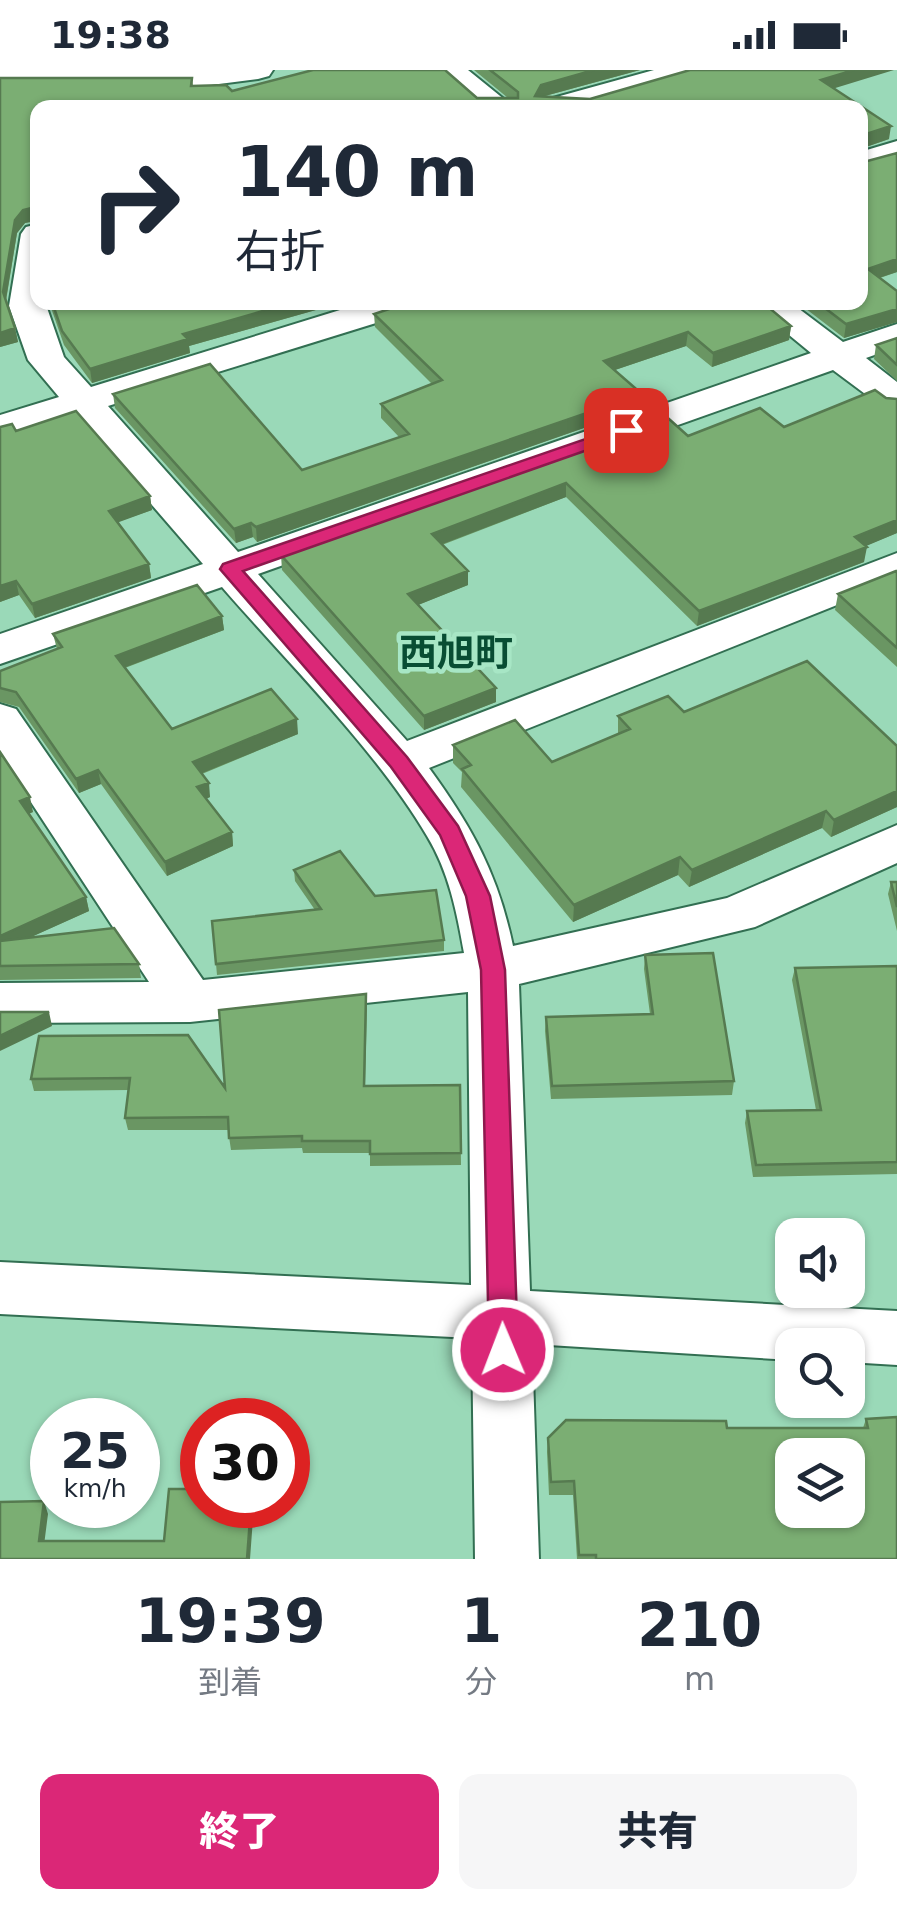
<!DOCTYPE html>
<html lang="ja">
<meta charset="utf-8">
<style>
body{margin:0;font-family:"DejaVu Sans","Noto Sans JP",sans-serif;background:#f6f6f7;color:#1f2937;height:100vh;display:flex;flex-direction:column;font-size:38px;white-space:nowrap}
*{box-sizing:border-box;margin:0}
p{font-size:32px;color:#747a83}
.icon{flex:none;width:55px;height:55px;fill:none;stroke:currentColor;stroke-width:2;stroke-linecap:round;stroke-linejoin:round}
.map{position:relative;height:1489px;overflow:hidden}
.panel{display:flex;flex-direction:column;background:#fff;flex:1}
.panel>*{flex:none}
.guide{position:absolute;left:30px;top:30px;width:838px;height:210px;border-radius:20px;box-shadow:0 2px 8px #0004;background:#fff;color:#1f2937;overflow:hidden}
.controls{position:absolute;left:775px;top:1148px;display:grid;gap:20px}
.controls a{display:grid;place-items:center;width:90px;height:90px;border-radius:20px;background:#fff;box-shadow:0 2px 8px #0004;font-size:50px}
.speed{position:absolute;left:30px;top:1328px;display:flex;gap:20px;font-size:50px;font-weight:700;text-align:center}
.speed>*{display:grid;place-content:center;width:130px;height:130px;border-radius:50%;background:#fff;box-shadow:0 2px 8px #0004;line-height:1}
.speed small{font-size:25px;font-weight:400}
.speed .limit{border:15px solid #d22;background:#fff;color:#111}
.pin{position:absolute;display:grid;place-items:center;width:85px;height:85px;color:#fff;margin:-42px;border-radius:20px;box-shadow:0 5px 15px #0006}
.me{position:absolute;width:110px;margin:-55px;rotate:359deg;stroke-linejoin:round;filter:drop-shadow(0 0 8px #0008)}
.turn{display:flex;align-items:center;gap:35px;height:210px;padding:0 40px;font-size:45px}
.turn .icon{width:130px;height:130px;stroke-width:2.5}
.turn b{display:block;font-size:70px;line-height:85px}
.eta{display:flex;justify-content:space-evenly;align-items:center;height:170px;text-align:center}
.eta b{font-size:60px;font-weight:800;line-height:70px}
.cta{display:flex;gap:20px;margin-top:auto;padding:20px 40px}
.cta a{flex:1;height:115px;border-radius:20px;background:#db2777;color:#fff;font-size:40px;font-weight:800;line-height:115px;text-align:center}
.cta a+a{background:#f6f6f7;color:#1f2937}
.status{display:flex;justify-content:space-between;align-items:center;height:70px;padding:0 50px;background:#fff;direction:ltr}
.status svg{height:28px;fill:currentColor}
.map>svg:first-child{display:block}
</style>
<div class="status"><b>19:38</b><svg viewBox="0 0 49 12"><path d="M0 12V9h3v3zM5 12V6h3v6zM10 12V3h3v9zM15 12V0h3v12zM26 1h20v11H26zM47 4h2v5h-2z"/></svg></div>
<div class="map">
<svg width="897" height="1489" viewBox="0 0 897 1489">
<rect width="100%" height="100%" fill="#9ad9b8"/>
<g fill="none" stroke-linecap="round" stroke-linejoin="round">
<g stroke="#326f52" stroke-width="4">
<path id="minor" d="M0,0h273l-4,6 -11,3 -70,9h-188z
M434,0h34l47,38h-36z
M654,0h49l-4,6 -110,32h-51l4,-7z
M897,71v21l-37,11v-21z
M38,154v78h7l19,55 27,30 275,-85h57l-5,8 -310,96 130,146 573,-199 -62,-51h41l53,40 54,-18v23l-31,11 31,24v29l-13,-3 -51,-38 -575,204 149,167 490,-188v28l-468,187c43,59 69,106 84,178l214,-48 170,-73v38l-142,64 -236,57 11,307 367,20v54l-49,-3v-17h-56v15l-260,-16 7,215h-64l-3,-221 -472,-24v-52l471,23 -3,-293 -278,30 -190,1v-40l149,-1 -149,-227v-51l16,5 187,271 261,-27c-7,-40 -15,-81 -37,-117 -50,-85 -139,-173 -205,-249l-222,77v-30l203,-70 -128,-148 -75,23v-24l59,-18 -31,-37 -19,-54 12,-72 5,-7z"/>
</g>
<use href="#minor" fill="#fff" fill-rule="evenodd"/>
</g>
<path fill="#6a9663" d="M474,0h166l-95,26 45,3 243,-11 56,51 -29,10 -822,-41v113l-13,2 -8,10 -11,68 9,27 3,14 -18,5v-269h192l1,8 39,5 276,7z
M897,83v119l-17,6 17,13v31l-53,16 -47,-36h63z
M49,232h295l-155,44 1,7 -98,30 -28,-38z
M374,244l417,12 -2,14 -77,27 -26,-21 -71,24 26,38 -384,134 -4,-5 -17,6 -121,-135 -2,-14 189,76 97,-33 -18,-19v-14l51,-20 -57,-57z
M897,268v43l-23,-22 2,-14z
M886,328l11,1v134l-32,13 -1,16 -167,64 -131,-129 -124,48 26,40 -50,20 78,97 -72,28 -142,-160 -1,-15 407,-119 96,-9z
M16,361l134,65 2,14 -35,12 32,42 2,14 -116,40 -16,-23 -19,7z
M897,502v95l-62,-57 3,-16z
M222,546l2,14 -99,38 47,61 126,5 -96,40 8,23 -4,2 26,33 1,14 -66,30 -66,-92 -22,9 -60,-86 -19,-5v-31l57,-22 -4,-15z
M684,642l213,34v61l-66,30 -9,-9 -133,59 -11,-12 -105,47 -112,-135 1,-15 -9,-9v-18l99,17 66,-28v-18z
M0,682l33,60 -5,2 58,83 3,14 -58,26 108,27 2,14 -141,2z
M294,800l81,26 69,44v11l-227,24 -1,-11 99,-54 -20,-29z
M891,812h6v49l-9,-37z
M645,885l89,126 -2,14 -181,4 -6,-68 1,-14 104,-3 -6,-45z
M897,896v208l-144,3 -8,-54 2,-12 69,-1 -24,-130 3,-12z
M367,937l-2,79 95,-1 1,80 -91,1v-13h-67l-1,-5 -71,2 -3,-20h-100l-3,-12 4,-28 -95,1 -3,-12 8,-43 186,52z
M866,1349l31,140h-320l-4,-64h-24l-2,-43 1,-14 179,-10h136z"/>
<path fill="#567a50" d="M594,0h46l-99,27 -6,-1 6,-11z
M854,0h40l-75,23 2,-13z
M891,56l-2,13 -29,10v-13z
M35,137l2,13 -12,3 -8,10 -12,72 -2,-13 12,-72 8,-10z
M897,189v13l-31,10 2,-13z
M294,232h50l-155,44 1,7 -98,30 -2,-14 93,-35z
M897,239v13l-53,16 2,-14z
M791,256l-2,14 -77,27 1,-14z
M15,258l3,14 -18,5v-14z
M688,262l-2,14 -83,28 1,-13z
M642,324l-1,14 -384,134 -1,-15z
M566,413v14l-134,51v-14z
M150,426l2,14 -41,15 -2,-14z
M897,450v13l-45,19 3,-15z
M251,453l2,14 -17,6 -2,-14z
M867,477l-3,15 -167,64 2,-15z
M149,494l2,14 -116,40 -3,-14z
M468,501v14l-60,24v-15z
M16,511l3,14 -19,7v-16z
M222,546l2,14 -106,40 -2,-14z
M496,618v14l-72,28v-14z
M297,649l1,15 -103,42 -2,-14z
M98,700l3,14 -22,9 -3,-14z
M209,713l1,14 -11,5 -2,-15z
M897,721v16l-66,30 3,-17z
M30,727l3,15 -10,4 -3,-15z
M826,741l-4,17 -133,59 3,-17z
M232,762l1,14 -66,30 -2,-14z
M680,787l-2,18 -105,47 1,-17z
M86,827l3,14 -89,40v-15z
M49,942l3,14 -52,25v-15z
M44,1431l4,13 -5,39 -4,-12z
M251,1435h3l-4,54h-3z"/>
<path fill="#7bae73" stroke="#567a50" stroke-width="2.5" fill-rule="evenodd" d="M313,0h132l32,28h41v-6l-28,-22h104l-53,15 -6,11 55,3 100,-29h164l-33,10 70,46 -31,10v-28h-822v101l-3,-2 -12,3 -8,10 -12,72 12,36 -15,5v-255h192l-1,8 35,-1 6,6z
M897,83v106l-29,10 29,22v18l-51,15 -29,-22h43v-139z
M52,232h242l-111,32 5,5 -98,30 -28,-38z
M410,232h352l29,24 -78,27 -25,-21 -84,29 38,33 -386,133 -5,-4 -17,6 -121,-135 97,-30 92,106 107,-36 -28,-30 61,-24 -68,-66z
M897,268v27l-21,-20z
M875,320l11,8 11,1v121l-42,17 12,10 -168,64 -133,-128 -134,51 36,37 -60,23 88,94 -72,28 -143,-161 388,-136 19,17 72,-28 24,19z
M76,341l74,85 -41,15 40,53 -117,40 -16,-23 -16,5v-159l12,-3 4,7z
M896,501l1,1v76l-59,-54z
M197,515l25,31 -106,40 56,73 99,-40 26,30 -104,43 16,21 -12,4 35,45 -67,30 -67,-92 -22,9 -60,-87 -16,-4v-17l62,-24 -9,-13z
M807,591l90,85v45l-63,29 -8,-9 -134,59 -12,-13 -106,48 -112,-136 9,-4 -18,-20 62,-25 37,42 78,-33 -12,-13 50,-20 16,16z
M0,682l30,45 -10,4 66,96 -86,39z
M340,781l35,45 61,-6 8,50 -228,24 -4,-43 109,-12 -27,-39z
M891,812h6v25z
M114,858l25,36 -139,2v-25z
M713,883l21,128 -182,5 -6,-69 107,-3 -8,-59z
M897,896v196l-141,3 -9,-54 74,-1 -26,-142z
M366,924l-2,92 96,-1 1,68 -91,1v-13h-68v-5l-73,2 -1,-21 -103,1 5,-40 -99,1 8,-43 149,-1 37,53 -6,-78z
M0,942h49l-49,24z
M897,1347v142h-301v-4h-17l-5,-74 -23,1 -3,-44 18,-18 160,1 1,7h141l-2,-9zM792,1385h56v55h-56z
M169,1419h33v16h49l-4,54h-247v-57l44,-1 -5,40h125z"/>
<path fill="#db2777" stroke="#8e194d" stroke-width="2.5" d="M626,355l9,5 -2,4 -390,137 164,186 51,69 32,70 15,74 13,380 -5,9 -10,3 -10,-3 -4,-9 -8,-380 -15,-74 -26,-61 -49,-68 -171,-198 3,-5z"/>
<g text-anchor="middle" stroke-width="9" stroke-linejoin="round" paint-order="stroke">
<g font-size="38" font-weight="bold" fill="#084d33" stroke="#a7e6c5">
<text x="456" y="596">西旭町</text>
</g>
</g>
</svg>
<div class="controls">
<a><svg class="icon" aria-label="sound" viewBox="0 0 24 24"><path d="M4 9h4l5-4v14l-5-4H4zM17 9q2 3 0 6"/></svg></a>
<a><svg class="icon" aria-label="search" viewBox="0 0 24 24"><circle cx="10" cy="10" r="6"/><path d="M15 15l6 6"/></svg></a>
<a><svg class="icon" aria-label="layers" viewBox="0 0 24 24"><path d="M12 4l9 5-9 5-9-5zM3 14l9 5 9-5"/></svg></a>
</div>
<div class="speed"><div>25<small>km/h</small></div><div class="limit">30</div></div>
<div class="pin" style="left:626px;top:360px;background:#d93025"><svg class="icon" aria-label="arrive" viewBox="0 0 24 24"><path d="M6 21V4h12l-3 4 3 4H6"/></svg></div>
<svg class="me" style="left:503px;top:1280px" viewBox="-20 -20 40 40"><circle r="17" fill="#db2777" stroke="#fff" stroke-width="3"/><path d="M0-11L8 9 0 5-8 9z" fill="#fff"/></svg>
<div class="guide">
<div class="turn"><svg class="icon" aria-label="right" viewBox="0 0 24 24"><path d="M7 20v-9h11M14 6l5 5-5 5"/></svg><div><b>140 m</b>右折</div></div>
</div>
</div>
<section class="panel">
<div class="eta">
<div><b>19:39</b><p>到着</p></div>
<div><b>1</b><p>分</p></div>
<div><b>210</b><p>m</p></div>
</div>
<div class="cta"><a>終了</a><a>共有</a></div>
</section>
